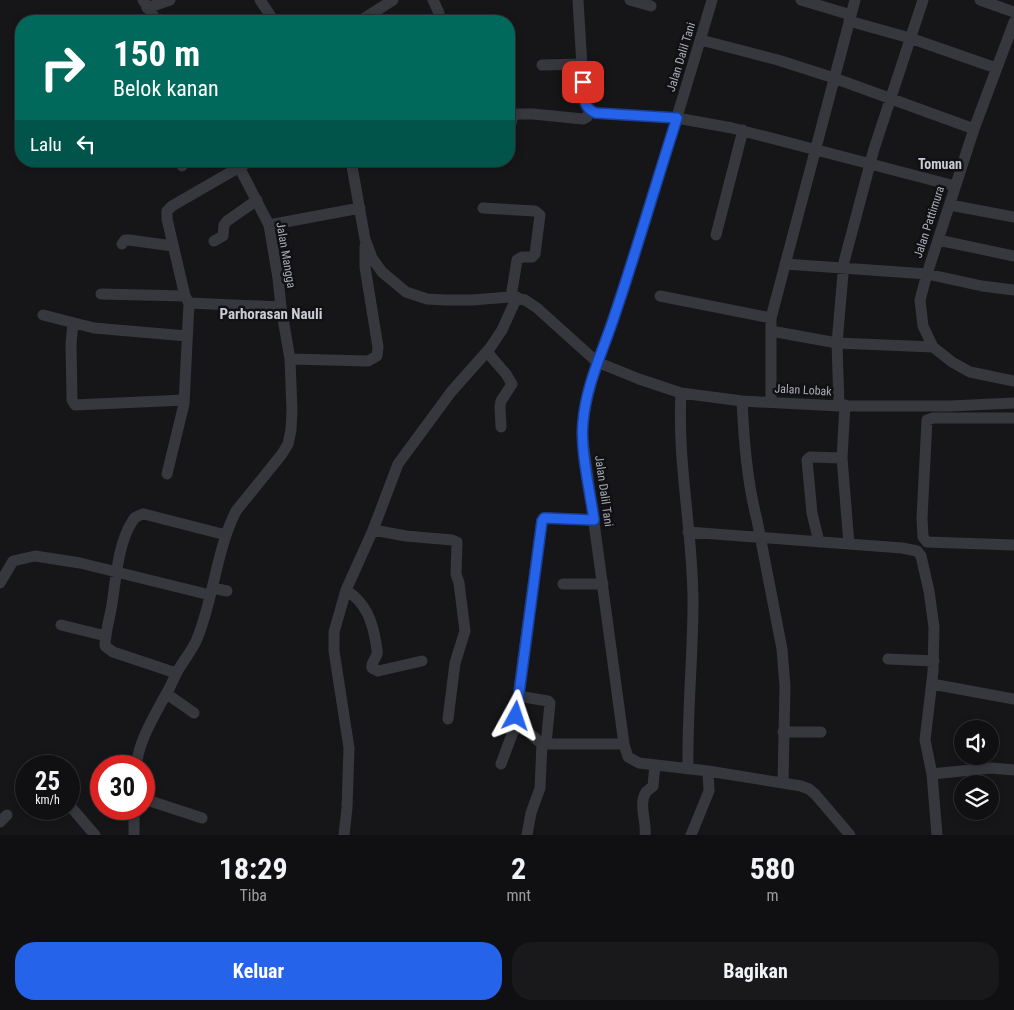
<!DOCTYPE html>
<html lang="id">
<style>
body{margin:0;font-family:"Roboto Condensed",sans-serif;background:#19191b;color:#f1f3f6;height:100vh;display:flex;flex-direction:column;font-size:19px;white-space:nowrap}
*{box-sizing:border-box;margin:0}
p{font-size:16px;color:#9c9d9f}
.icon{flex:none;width:28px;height:28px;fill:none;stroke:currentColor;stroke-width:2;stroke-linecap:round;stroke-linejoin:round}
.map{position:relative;height:835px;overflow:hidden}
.panel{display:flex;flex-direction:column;background:#101012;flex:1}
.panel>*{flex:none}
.banner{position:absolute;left:15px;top:15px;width:500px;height:152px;border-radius:20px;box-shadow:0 2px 8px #0003,0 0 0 1px #303032;background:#00695c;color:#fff;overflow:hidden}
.tools{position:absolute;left:954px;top:720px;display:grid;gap:10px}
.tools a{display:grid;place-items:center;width:45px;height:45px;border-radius:50%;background:#101012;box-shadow:0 2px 8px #0003,0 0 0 1px #303032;font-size:25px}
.speed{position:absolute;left:15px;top:755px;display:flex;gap:10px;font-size:25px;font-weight:700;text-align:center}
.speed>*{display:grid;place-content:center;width:65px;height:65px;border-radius:50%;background:#101012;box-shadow:0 2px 8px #0003,0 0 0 1px #303032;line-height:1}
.speed small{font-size:12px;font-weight:400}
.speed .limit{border:8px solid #d22;background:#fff;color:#111}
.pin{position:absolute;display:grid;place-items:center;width:42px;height:42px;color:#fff;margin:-21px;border-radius:10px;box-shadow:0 2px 8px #0006}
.me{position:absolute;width:55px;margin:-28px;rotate:5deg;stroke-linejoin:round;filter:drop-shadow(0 0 4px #0008)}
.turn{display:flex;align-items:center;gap:18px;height:105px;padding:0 15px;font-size:22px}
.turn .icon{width:65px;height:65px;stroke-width:2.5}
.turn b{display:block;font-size:35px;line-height:42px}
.then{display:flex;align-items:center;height:48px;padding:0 15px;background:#0003;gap:10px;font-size:19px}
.eta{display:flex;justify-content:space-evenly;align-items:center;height:85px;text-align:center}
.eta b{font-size:30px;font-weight:700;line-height:35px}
.cta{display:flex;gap:10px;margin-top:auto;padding:10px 15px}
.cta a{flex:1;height:58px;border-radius:20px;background:#2563eb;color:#fff;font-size:20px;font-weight:700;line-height:58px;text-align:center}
.cta a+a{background:#19191b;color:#f1f3f6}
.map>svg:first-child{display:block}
</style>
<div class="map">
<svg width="1014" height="835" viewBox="0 0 1014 835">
<rect width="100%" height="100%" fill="#161618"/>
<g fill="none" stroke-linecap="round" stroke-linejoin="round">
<path stroke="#37383d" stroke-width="11" d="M143,0l14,21
M260,0l14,21
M433,0l6,13
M578,0l6,100c2,8 5,10 12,13l81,5 55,10 223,58
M630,0l21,6
M712,0c-28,96 -58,192 -88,288 -15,48 -39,95 -42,146l42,310 4,13 11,6 69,8 93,15 8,3 6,5 35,41
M801,0l50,15
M980,0l34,12
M147,8l23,-8
M360,21l33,-21
M849,21l61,17 86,30
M1014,22l-40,107 -47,145 -7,26 3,26 10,21 19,15 18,10 44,9
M701,40l77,20 56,18 140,51
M542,65l40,-1
M509,134l3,-16 4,-4h17l50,5 4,-2 3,-6
M180,161l2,5
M351,161l14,78 7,19 10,14 24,20 21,7 19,1h26l39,-3 14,3 12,8 60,54 42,17 42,14 61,8 97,5h111l64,-3
M950,205l64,12
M483,208l52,3 5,4 -5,39 -3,3h-10l-5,3 -6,37
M269,225l91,-17
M716,235l27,-105
M938,240l76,16
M214,241l9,-5 1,-11 3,-4 30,-21
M122,244l3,-4h4l44,6
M785,264l142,10 55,12 32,4
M101,294l84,2
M660,296l111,22
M189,303l92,4
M43,315l51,13 93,8
M73,323l-2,21 1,56 3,5 109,-5
M771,331l66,12 96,4
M487,352l19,22 6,10 -11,17 -1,6 1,20
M290,359l78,2 9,-5 1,-9 -13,-80v-21
M681,393c-4,70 12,139 12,209 0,55 -6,111 -5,167
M742,401c2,40 5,80 15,119l25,129 3,37 -2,97
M771,402v-84l84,-318
M845,405l-3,53 7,86
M839,406l-2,-63 7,-81 30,-113 49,-149
M1014,418h-81l-6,2 -5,98 1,19 4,5 87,3
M167,474l17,-70 5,-101 -4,-7 -18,-77v-8l5,-5 78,-45
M594,520l-50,-2 -2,2 -24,176 -2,23 2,4 24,21h82
M373,530l33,6 46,4 5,2 -1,32 3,9 6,48 -10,32 -7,56
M688,532l214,16 15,3 4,5 8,35 5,36 -1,45 -8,68 7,34 59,-6 23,2
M819,542l-7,-29 -5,-53 3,-3 32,1
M0,583l13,-22 22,-5 45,7 130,32
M563,584h40
M213,588l14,3
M346,590c20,13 26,30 30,53 0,3 2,8 1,11 -2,7 -6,7 -5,14l6,3 44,-10
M61,625l45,11
M888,659l46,2
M176,673l-63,-21 -8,-6c0,-14 5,-28 7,-42 4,-25 6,-61 20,-82 2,-5 7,-7 12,-8l82,21
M932,684l82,15
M167,694l27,19
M518,696l30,5 2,2 -4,41
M783,732h38
M501,764l16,-43
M136,766c3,-25 17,-48 29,-70 5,-8 8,-16 12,-24 6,-11 15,-21 20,-33 17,-42 19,-88 39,-128l46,-57 6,-10 3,-14 1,-19 -2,-52 -9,-52 -3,-29 -9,-53 -33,-64
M976,770l1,14
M932,774l5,61
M144,799l58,19
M70,806l25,29
M134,809v26
M982,813v-2
M0,822l7,-7
M344,835l3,-27 2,-60 -15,-97v-19l12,-42 27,-60 25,-66 53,-72 39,-44 12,-18 15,-33
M527,835l4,-22 9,-25 2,-44
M645,835c2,-13 -7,-31 1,-43 2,-2 5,-4 7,-6l2,-21
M691,835l18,-44 -1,-20"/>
</g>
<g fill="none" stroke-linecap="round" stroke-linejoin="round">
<g stroke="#184099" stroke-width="12">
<path id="route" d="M516,716l26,-195 2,-3 50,2c-4,-29 -14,-70 -11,-98 3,-38 21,-73 32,-108 22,-65 41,-131 62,-196l-81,-5c-14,-5 -12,-18 -13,-31"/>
</g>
<use href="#route" stroke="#2563eb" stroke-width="9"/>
</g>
<g text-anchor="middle" stroke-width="5" stroke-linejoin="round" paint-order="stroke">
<g font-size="12" fill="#a8adb8" stroke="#111113">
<text transform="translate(681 57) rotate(-73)" y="4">Jalan Dalil Tani</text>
<text transform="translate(929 222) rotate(-72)" y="4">Jalan Pattimura</text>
<text transform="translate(286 255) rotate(80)" y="4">Jalan Mangga</text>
<text transform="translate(803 390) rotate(3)" y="4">Jalan Lobak</text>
<text transform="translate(604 491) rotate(82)" y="4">Jalan Dalil Tani</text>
</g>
<g font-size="14" font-weight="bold" fill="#c9ccd4" stroke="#111113">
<text x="940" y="169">Tomuan</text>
</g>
<g font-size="15" font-weight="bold" fill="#c9ccd4" stroke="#111113">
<text x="271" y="319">Parhorasan Nauli</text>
</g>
</g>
</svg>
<div class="tools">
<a><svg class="icon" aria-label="sound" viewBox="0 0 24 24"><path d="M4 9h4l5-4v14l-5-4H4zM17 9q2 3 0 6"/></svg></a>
<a><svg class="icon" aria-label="layers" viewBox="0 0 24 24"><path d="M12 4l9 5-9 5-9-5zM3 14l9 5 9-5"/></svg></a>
</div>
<div class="speed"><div>25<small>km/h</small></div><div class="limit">30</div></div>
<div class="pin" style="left:583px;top:82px;background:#d93025"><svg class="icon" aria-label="arrive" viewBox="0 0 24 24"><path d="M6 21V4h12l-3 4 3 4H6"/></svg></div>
<svg class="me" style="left:516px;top:716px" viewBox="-20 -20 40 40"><path d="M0-17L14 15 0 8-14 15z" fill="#2563eb" stroke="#fff" stroke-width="4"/></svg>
<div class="banner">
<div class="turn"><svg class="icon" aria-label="right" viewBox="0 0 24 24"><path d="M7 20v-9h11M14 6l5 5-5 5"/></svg><div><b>150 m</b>Belok kanan</div></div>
<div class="then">Lalu<svg class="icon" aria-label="left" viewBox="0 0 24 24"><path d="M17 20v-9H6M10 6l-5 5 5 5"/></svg></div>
</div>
</div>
<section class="panel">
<div class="eta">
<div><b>18:29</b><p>Tiba</p></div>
<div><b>2</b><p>mnt</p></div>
<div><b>580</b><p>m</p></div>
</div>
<div class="cta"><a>Keluar</a><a>Bagikan</a></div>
</section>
